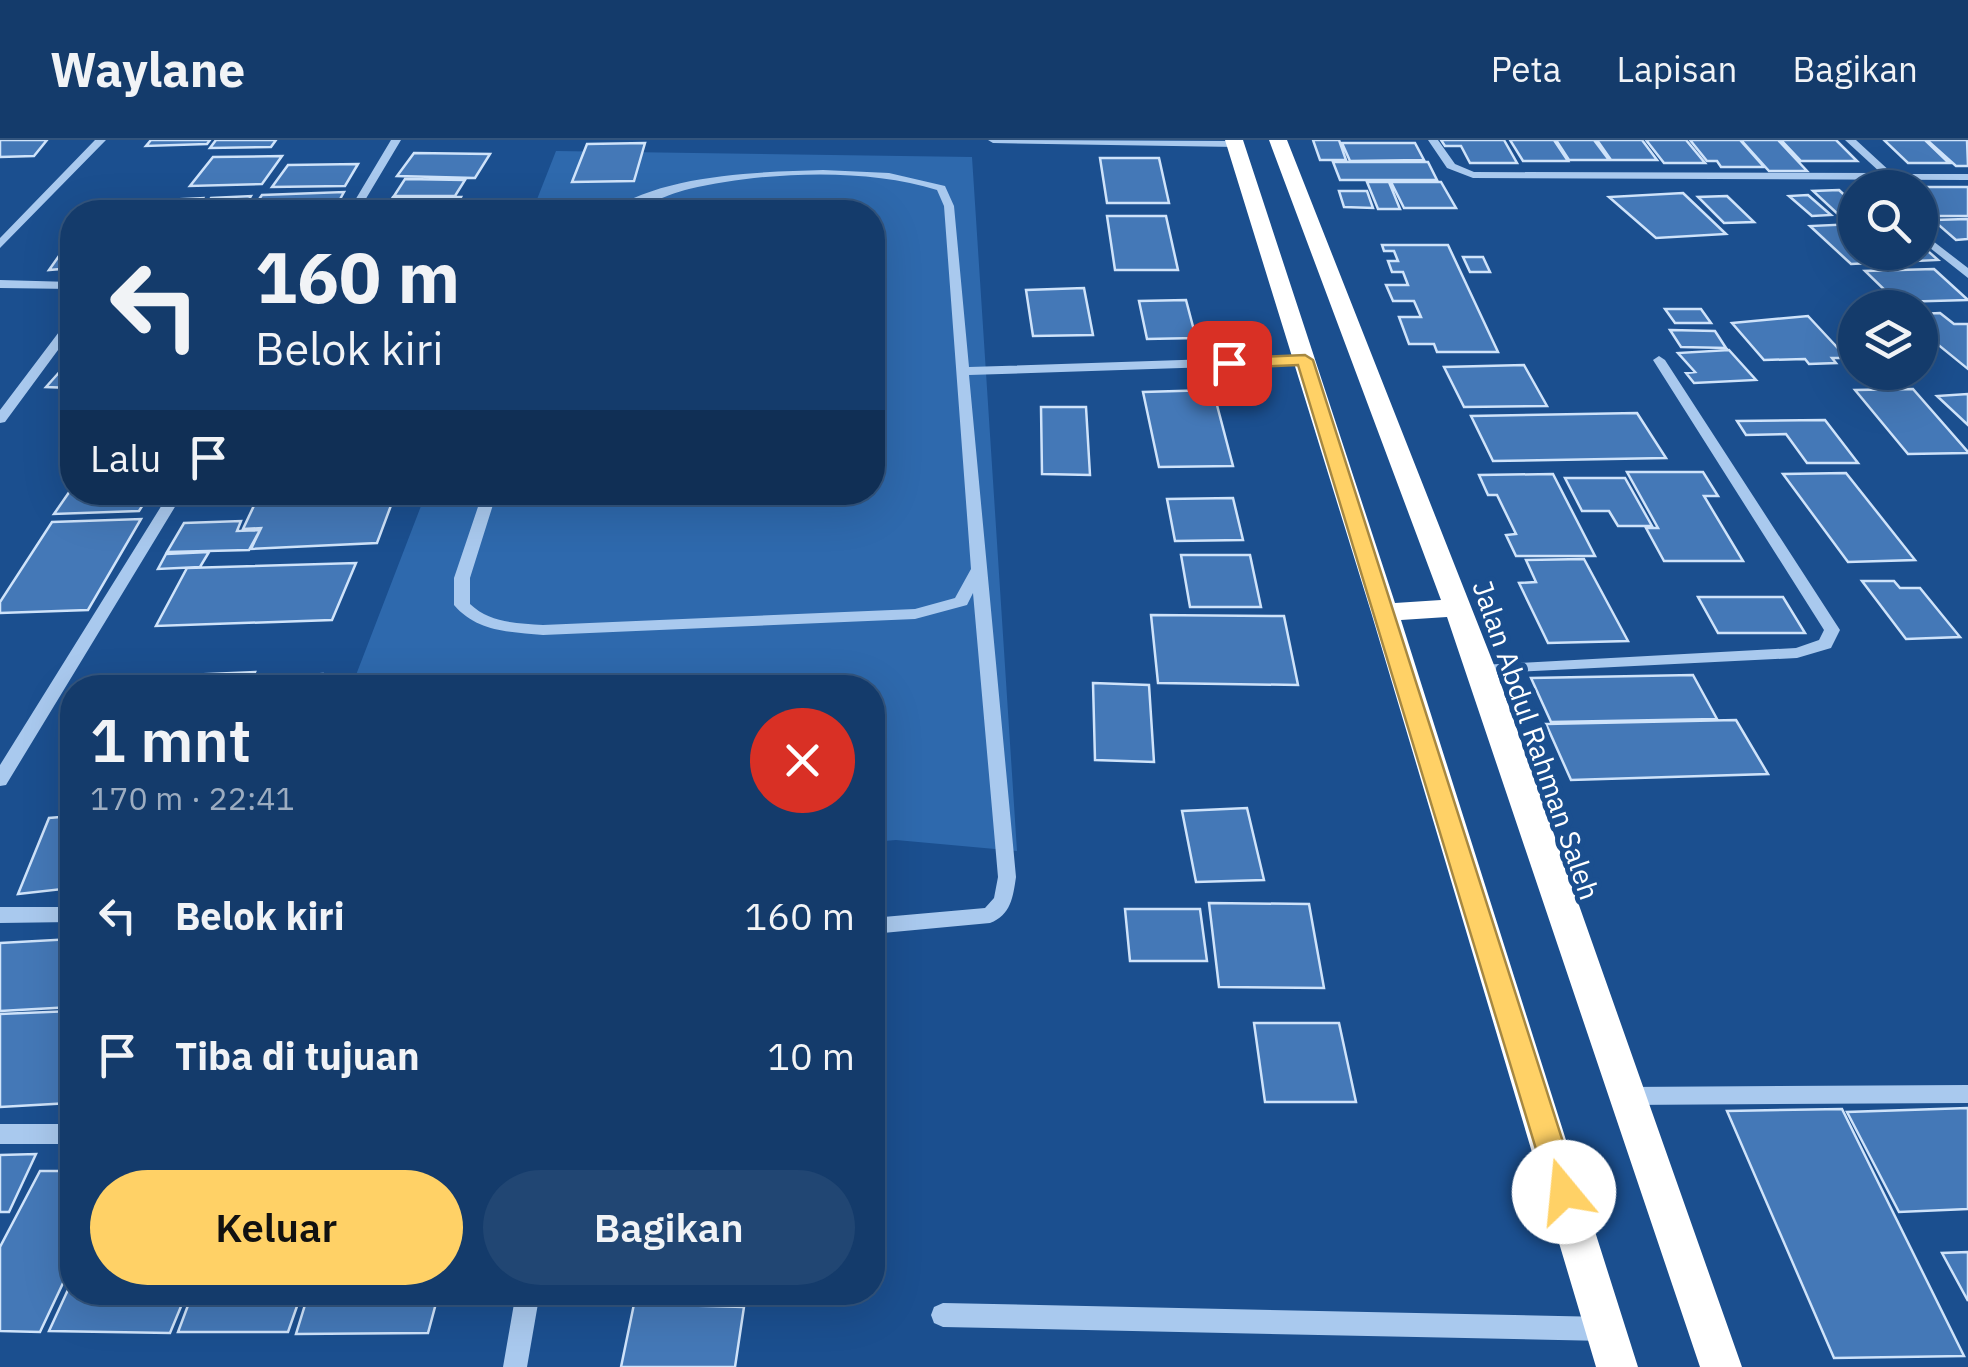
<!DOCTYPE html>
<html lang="id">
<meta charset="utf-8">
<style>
body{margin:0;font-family:"IBM Plex Sans",sans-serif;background:#214673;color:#f1f3f6;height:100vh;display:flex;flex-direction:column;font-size:38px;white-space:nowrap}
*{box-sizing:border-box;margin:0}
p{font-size:32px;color:#9dadc1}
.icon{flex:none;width:55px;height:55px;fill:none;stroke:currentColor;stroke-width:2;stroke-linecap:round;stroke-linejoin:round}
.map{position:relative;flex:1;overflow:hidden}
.drawer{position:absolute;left:60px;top:535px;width:825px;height:630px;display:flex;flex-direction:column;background:#143b6b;border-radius:40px;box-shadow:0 10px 40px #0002,0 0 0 2px #33557e}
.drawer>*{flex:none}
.guide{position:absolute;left:60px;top:60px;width:825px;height:305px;border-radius:40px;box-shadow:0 10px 40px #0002,0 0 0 2px #33557e;background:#143b6b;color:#f1f3f6;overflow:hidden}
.buttons{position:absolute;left:1838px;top:30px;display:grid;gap:20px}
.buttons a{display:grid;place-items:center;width:100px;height:100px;border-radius:50%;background:#143b6b;box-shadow:0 10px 40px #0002,0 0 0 2px #33557e;font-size:50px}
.pin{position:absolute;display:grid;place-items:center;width:85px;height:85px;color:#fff;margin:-42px;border-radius:20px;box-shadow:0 5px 15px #0006}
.me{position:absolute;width:110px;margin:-55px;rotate:343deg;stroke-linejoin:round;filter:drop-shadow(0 0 8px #0008)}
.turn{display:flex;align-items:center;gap:35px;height:210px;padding:0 30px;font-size:45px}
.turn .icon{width:130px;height:130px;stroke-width:2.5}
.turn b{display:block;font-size:70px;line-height:85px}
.then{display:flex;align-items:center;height:95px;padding:0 30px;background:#0003;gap:20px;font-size:38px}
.round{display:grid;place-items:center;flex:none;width:105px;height:105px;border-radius:52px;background:#214673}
.overview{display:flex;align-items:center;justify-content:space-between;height:170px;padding:0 30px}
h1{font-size:60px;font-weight:600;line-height:75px}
.action{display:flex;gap:20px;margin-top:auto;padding:20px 30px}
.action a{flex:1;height:115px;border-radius:60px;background:#ffd166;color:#111;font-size:40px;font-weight:600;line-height:115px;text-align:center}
.action a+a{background:#214673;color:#f1f3f6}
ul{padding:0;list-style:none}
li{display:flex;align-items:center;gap:30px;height:140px;padding:0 30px}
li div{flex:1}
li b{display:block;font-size:38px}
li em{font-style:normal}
header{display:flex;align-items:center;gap:60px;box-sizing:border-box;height:140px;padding:0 50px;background:#143b6b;border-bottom:2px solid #33557e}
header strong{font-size:48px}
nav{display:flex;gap:55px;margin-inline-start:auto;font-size:35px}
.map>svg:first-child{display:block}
</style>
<header>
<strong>Waylane</strong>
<nav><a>Peta</a><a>Lapisan</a><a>Bagikan</a></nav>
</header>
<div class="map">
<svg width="1968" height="1227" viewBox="0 0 1968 1227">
<rect width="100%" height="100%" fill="#1b4f8f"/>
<path fill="#2e69ad" d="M556,11l416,6 45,694 -121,-11 -23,2 -1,-154h-521l75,-195 446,-1v-280h-340z"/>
<path fill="#4478b7" stroke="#cfe3fa" stroke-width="2.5" d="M0,0h47l-13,16 -34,1z
M151,0h59l-3,4 -61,2z
M216,0h60l-5,7 -61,1z
M1313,0h26l7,20h-26z
M1441,0h63l13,23h-47l-9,-17h-16z
M1510,0h44l14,21h-45z
M1556,0h38l15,20h-40z
M1597,0h45l15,20h-46z
M1646,0h40l19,23h-41z
M1690,0h50l24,27h-43l-4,-6h-10z
M1741,0h37l29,31h-38z
M1781,0h55l21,21h-56z
M1884,0h41l24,23h-41z
M1927,0h40l1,26h-12z
M645,3l-11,38 -62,1 15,-38z
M1342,3h73l9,17 -74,1z
M414,13l76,1 -15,24 -78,-2z
M282,16l-20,28 -72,2 23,-29z
M1100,18h59l10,45h-62z
M1333,22h95l9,18h-97z
M358,24l-13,22 -73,1 16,-22z
M405,39l60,1 -10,16h-61z
M1367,42h22l11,27h-22z
M1391,42h50l15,26h-52z
M1880,47h88v29h-48v-28z
M1839,50l16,15v13h-13l-29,-27z
M1339,51h28l6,17 -29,-1z
M344,52l-11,20h-83l12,-17z
M1683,53l43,41 -70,4 -47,-41z
M1808,55l23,20 -19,1 -23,-20z
M251,56l-9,16h-40l9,-14z
M1727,56l27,26 -30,1 -26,-26z
M393,57h68l-6,11h-69z
M203,58l-8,14h-40l9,-12z
M157,61l-8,11h-68l6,-8z
M388,69l79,1 -82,2z
M1107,76h59l12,54h-63z
M1968,79v20l-12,1 -23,-20z
M1855,84v28h65v-8l18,16 -87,4 -41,-38z
M71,99l1,29 -23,2z
M1382,105h66l50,107h-61l-3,-8h-25l-10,-27h22l-7,-16h-21l-7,-16h22l-5,-13h-11l-4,-11h10l-4,-10h-10z
M1463,117h20l7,15h-20z
M1934,129l34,31 -71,2 -32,-31z
M1084,148l9,47 -60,1 -7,-46z
M1186,160l10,38 -49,1 -8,-38z
M1665,169h36l10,14h-36z
M1940,173l14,11h14v45l-48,-39v-16z
M1808,176l39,42h-15l4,5 -27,1 -4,-5 -41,1 -32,-37z
M1670,190l45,1 11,17 -45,-1z
M1729,210l27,30 -62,3 -8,-10 9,-1 -17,-19z
M72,218v30l-26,-1z
M1524,225l23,41 -83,1 -20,-40z
M1913,249l55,63v1l-60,1 -53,-64z
M1213,250l20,76 -74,1 -16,-75z
M1968,254v31l-31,-29z
M1041,267h45l4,68 -48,-1z
M1637,273l29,45 -173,3 -22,-45z
M1825,280l33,43h-51l-21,-29 -40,1 -9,-14z
M1627,332h76l15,24h-14l39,65h-79l-18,-33h12z
M1846,333l69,87 -67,2 -65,-88z
M1553,334l42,82h-79l-10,-21 10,-1 -19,-39h-9l-9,-20z
M1565,338h60l27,48h-34l-9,-15h-27z
M72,348v4h79l-12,19 -85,3z
M396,352l-19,51 -126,6 10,-21 -18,1 15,-32z
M1233,358l10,42 -68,1 -8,-42z
M141,379l-53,91 -88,3v-11l52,-80z
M241,381l-4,10 23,-1 -11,20 -82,2 17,-29z
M209,412l-9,15 -42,2 8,-15z
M1181,415h69l11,52h-71z
M1584,419l44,82 -80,2 -29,-60 17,-1 -10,-22z
M356,423l-24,57 -176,6 31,-58z
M1862,441h32l6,7h20l40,49 -54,2z
M1698,457h85l22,36h-87z
M1151,475l133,1 14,69 -140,-2z
M255,532l-7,16h-91l6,-12z
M322,534l-5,14h-64l4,-10z
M1693,535l24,44 -166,3 -20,-44z
M1093,543l56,2 5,77 -59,-2z
M1736,580l32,54 -197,6 -25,-56z
M1247,668l17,72 -68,2 -14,-71z
M72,676v72l-54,6 31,-76z
M1209,763l100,1 15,84 -105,-1z
M1125,769h75l7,52h-77z
M72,799v68l-72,4v-68z
M72,871l-2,92 -70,4v-93z
M1254,883h85l17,79h-91z
M1968,968v101l-69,3 -52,-100z
M1842,969l122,247 -130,2 -107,-247z
M36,1014l-27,58h-9v-57z
M40,1031h32v93l-32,68 -40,-1v-84z
M1968,1112v49l-26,-48z
M72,1141v11h115l-17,41 -121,-2z
M193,1152h109l-14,40h-110z
M309,1152h130l-11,41 -132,1z
M574,1152h182v7l-183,4z
M634,1164l110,3 -9,60h-114z"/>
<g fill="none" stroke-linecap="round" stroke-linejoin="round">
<path fill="#a9c9ee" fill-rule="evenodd" d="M95,0h11l-106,108v-10z
M391,0h10l-43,72h-10z
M988,0l248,1 5,3 -5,3 -243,-4z
M1428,0h10l17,24 19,8 407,1 -36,-33h11l37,34h75v6l-495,-2 -26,-10z
M823,30l66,3 56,13 9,20 15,161 336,-11 6,4 -6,4 -336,11 47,502c-3,20 -5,38 -26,46l-118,11v-16l113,-10 9,-10 4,-21 -25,-284 -6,12 -52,14 -372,16c-33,-3 -66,-3 -89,-30v-27l29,-86h14l-27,86v26c20,19 46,19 73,21l372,-16 40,-11 16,-29 -27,-363 -7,-16c-73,-23 -174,-18 -248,-1 -27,6 -55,25 -81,23 56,-38 149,-40 215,-42z
M1920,91l48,37v10l-48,-38z
M0,140l72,2v7l-72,-1z
M72,179v12l-67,91 -5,1v-13l68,-90z
M1659,216l6,4 175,270 -9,18 -34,10 -321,16 -2,-4 8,-5 314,-17 23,-8 5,-10 -171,-270z
M170,352h14l-178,293 -6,1v-21z
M0,767h72v15l-72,1z
M1968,945v18l-343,2 -8,-2 -3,-7 3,-7 8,-2z
M0,984h72v20h-72z
M516,1152h24l-13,75h-24z
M943,1163l662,14 9,3 3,9 -3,9 -9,3 -662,-14 -9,-4 -3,-8 3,-8z"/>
<path fill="#fff" fill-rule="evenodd" d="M1225,0h18l152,463 46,-3 -172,-460h18l209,530 246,697h-42l-253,-750 -46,3 237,747h-42l-225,-755z"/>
</g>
<path fill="#ffd166" stroke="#a68842" stroke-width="2.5" d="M1305,215l8,5 266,832 -5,9 -10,4 -11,-4 -4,-9 -251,-827 -69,3 -9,-5 9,-5z"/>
<g text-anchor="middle" stroke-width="10" stroke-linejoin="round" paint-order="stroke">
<g font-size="28" fill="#fff" stroke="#1b4f8f">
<text transform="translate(1536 600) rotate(71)" y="10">Jalan Abdul Rahman Saleh</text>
</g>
</g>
</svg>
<div class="buttons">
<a><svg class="icon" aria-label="search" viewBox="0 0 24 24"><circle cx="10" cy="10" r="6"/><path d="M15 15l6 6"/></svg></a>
<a><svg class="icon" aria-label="layers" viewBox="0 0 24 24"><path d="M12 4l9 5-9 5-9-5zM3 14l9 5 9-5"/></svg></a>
</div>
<div class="pin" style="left:1229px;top:223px;background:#d93025"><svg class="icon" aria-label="arrive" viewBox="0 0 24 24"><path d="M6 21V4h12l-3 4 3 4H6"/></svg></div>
<svg class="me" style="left:1564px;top:1052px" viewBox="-20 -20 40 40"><circle r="19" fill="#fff"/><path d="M0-13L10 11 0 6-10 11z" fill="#ffd166"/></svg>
<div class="guide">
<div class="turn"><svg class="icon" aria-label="left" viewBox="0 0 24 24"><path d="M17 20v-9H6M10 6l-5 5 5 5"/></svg><div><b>160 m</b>Belok kiri</div></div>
<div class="then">Lalu<svg class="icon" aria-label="arrive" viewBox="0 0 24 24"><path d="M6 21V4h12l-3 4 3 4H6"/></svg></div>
</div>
<section class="drawer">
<div class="overview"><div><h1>1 mnt</h1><p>170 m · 22:41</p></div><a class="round" style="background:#d93025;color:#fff"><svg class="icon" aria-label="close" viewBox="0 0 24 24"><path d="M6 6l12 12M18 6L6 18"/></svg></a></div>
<ul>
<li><svg class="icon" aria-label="left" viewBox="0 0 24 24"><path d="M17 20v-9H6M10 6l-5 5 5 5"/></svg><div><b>Belok kiri</b></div><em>160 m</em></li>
<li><svg class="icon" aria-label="arrive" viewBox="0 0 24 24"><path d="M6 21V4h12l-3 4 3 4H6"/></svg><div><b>Tiba di tujuan</b></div><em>10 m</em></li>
</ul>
<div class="action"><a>Keluar</a><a>Bagikan</a></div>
</section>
</div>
